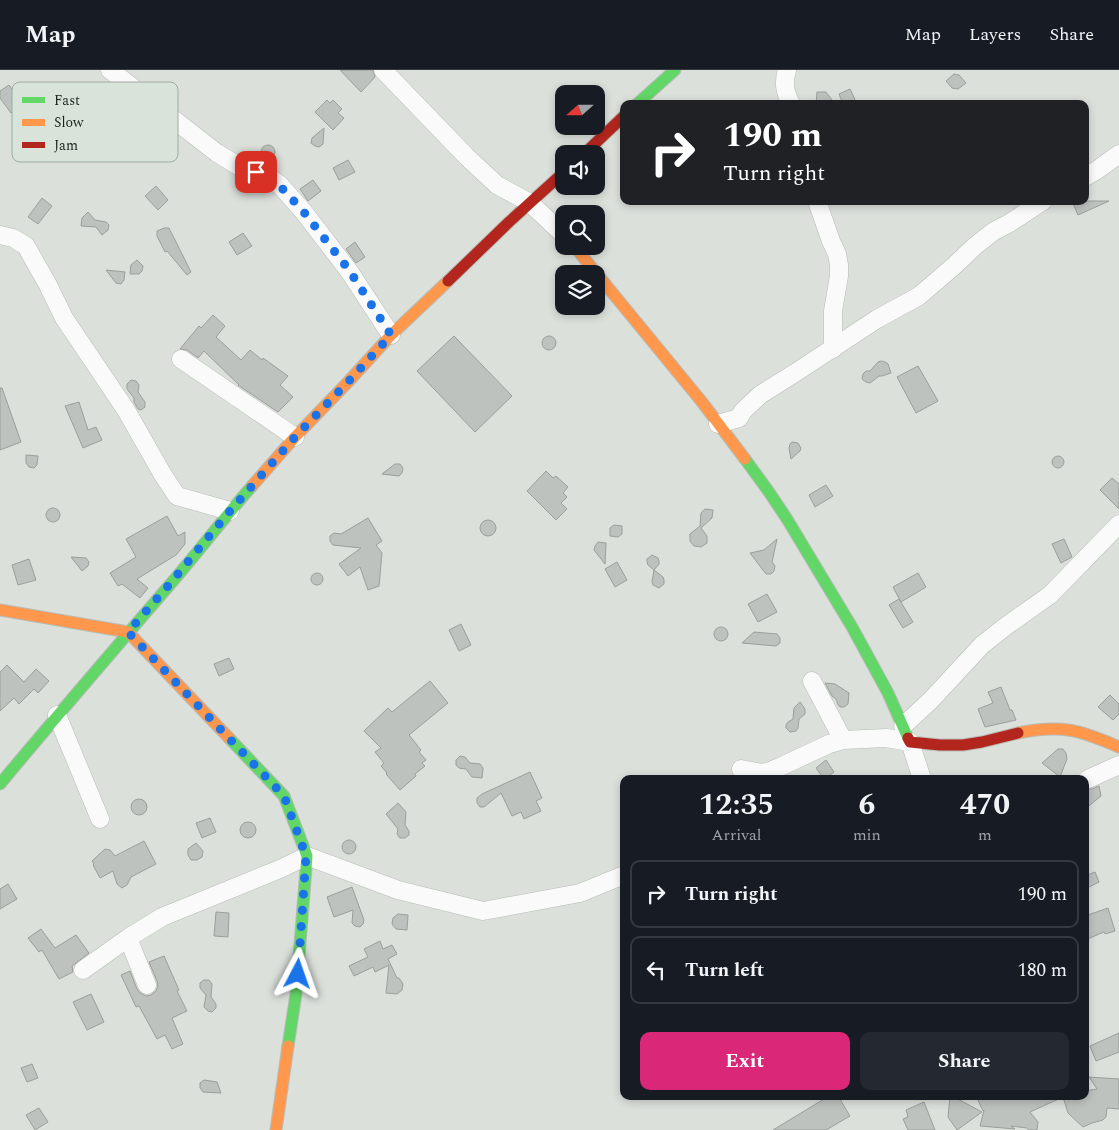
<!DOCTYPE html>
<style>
body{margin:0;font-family:Spectral,serif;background:#242831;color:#f1f3f6;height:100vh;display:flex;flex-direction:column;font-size:19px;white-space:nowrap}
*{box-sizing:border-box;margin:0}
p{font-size:16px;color:#9ea1a6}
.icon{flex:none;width:28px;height:28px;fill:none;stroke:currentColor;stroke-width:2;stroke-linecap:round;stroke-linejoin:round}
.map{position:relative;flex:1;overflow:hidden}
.side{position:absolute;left:620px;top:705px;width:469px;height:325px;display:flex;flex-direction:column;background:#171b24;border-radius:10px;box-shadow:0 2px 8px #0003}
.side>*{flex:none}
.top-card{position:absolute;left:620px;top:30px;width:469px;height:105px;border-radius:10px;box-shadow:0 2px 8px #0003;background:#202124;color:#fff;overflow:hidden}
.needle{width:32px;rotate:249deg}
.tools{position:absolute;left:555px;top:15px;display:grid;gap:10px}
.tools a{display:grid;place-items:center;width:50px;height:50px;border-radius:10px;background:#171b24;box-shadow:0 2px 8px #0003;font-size:25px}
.pin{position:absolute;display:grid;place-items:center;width:42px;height:42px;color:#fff;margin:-21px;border-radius:10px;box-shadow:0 2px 8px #0006}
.me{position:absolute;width:55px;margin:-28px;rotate:4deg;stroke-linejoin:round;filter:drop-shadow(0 0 4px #0008)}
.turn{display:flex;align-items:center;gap:18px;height:105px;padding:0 20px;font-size:22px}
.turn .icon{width:65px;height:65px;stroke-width:2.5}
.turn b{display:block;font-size:35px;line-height:42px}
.eta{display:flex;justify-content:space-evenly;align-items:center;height:85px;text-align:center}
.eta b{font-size:30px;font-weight:700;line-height:35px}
.action{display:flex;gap:10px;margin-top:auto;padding:10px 20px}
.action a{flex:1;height:58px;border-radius:10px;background:#db2777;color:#fff;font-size:20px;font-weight:700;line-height:58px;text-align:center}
.action a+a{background:#242831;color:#f1f3f6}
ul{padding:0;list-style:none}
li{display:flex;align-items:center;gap:15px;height:68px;margin:0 10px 8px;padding:0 10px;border:2px solid #363941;border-radius:10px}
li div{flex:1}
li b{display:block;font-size:19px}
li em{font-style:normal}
header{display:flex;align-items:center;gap:30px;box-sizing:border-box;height:70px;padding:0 25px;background:#171b24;border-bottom:1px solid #363941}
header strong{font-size:24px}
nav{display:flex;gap:28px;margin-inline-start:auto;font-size:18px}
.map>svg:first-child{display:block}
</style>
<header>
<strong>Map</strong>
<nav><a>Map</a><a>Layers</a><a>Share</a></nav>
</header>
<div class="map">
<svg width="1119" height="1060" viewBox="0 0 1119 1060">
<rect width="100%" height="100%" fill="#dbe0db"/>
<path fill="#bec2be" stroke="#9a9f9a" d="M340,0h33l2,7 -14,15z
M954,4l5,1 7,8 -8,6 -6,-1 -6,-7z
M9,15l14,19 -12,9 -11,-15v-7z
M850,19l7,15h-14l-4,-10z
M817,22h9l9,12h-19z
M327,30l3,3 3,-3 9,9 -4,4 6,5 -11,12 -18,-18z
M324,58l-1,16 -4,3 -4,-1 -4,-3 1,-5z
M261 82a7 7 0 1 1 14 0a7 7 0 1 1-14 0Z
M348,90l7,12 -16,8 -6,-12z
M313,110l8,11 -13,10 -8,-12z
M156,116l12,14 -10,10 -13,-14z
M42,128l10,8 -14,18 -10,-7z
M1072,131h37l-31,14z
M88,142l7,8 11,2 3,3 -1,5 -6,5 -6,-8 -15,-1 1,-8z
M164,158h5l22,44 -4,3 -20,-24 -2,1 -8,-16v-5z
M243,163l9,13 -15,9 -8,-13z
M355,172l10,15 -9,6 -10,-14z
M137,190l6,6 -1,5 -3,3h-9l1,-9z
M106,200l19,2 -1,8 -3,4 -5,-1z
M213,245l12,11 -9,11 25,23 9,-10 12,10 1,-2 25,18 -8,9 13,12 -15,15 -40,-27h1l-35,-34 -6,7 -11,-8 -7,-1 19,-23 2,2z
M542 273a7 7 0 1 1 14 0a7 7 0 1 1-14 0Z
M454,266l58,60 -37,36 -58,-61z
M881,291l4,1 3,2 3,9 -9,3h-3l-9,7 -4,-1 -4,-3 1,-5 3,-3h4l8,-9z
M918,296l20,35 -22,12 -19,-36z
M131,310l5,1 3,4 -1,7 7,10v5l-4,3 -3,-1 -4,-7v-4l-7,-9v-5z
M0,318h2l19,54 -21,8z
M79,332l9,28 8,-3 6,13 -19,8 -18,-42z
M792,372l6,1 3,5 -1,3 -9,8 -2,-11 1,-4z
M26,385l12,1 -1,9 -3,3 -5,-1 -3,-4z
M1052 392a6 6 0 1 1 12 0a6 6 0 1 1-12 0Z
M395,394h5l3,4 -1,5 -3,3 -17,-2z
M546,401l7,7 3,-2 12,11 -5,6 4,4 -6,6 6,6 -11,11 -29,-29z
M1112,408l7,6v25l-19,-19z
M826,415l7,11 -18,11 -6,-12z
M46 445a7 7 0 1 1 14 0a7 7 0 1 1-14 0Z
M705,439l8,1 -1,8 -11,10 6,8v7l-6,4 -7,-1 -4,-5v-7l10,-8 1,-13z
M167,446l11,20 7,-4v12l-9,11 -39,24 11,9 -8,10 -18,-14 -4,2 -8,-13 26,-16 -10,-18z
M368,448l14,23 -6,4 6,8 -3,33 -11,4 -8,-23 -12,9 -9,-12 22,-16 -28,-3 -3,-4v-5l4,-3 7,1z
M480 458a8 8 0 1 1 16 0a8 8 0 1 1-16 0Z
M614,455l8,1v8l-4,3 -8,-1v-8z
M777,469l-5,23 3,4 -1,5 -3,3h-5l-16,-21 14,-3z
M1064,469l8,18 -11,6 -9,-19z
M598,472l8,1 -1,21 -11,-14 1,-4z
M652,485l6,3 1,3v3l-5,6 9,7 1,3v4l-5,4 -6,-3 -1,-3 2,-12 -6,-5 -1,-3v-3z
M71,487l15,1 3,4 -1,4 -6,5z
M29,489l7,21 -18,5 -6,-20z
M617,492l10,18 -12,7 -10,-18z
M311 509a6 6 0 1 1 12 0a6 6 0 1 1-12 0Z
M918,503l8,14 -25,15 -8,-15z
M767,524l10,18 -19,10 -10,-18z
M899,529l14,23 -10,6 -14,-23z
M461,554l10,21 -12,6 -10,-21z
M714 564a7 7 0 1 1 14 0a7 7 0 1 1-14 0Z
M754,562l23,2 3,4v5l-4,3 -34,-3z
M229,588l5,11 -15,7 -5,-12z
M7,595l17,17 12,-13 13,12 -11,12 -4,-4 -15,15 -5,-6 -14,13v-39z
M430,611l18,22 -39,32 12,15 -2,2 7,8 -4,3 3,3 -10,8 1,2 -16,14 -14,-16 1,-1 -6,-7 3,-3 -9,-11 6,-4 -17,-17 24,-23 4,4z
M825,613l10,1 14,9 -1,11 -4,3h-4l-3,-4v-3l-5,-4z
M1001,617l9,23h2l4,10 -31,7 -7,-18 15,-6 -5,-11z
M1110,625l9,9v10l-6,6 -15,-13z
M800,632l5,7v5l-6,5 -1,9 -2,3 -6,1 -4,-4v-3l2,-3 5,-3 1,-11z
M1058,679h5l3,4 1,6 -7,18 -18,-14z
M460,686l5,1 5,6 10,1 3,4 -1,10 -10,-1 -6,-8 -7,-1 -3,-3v-5z
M826,690l8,12 -10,7 -8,-11z
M530,702l12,26 -6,3 5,10 -17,8 -3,-7 -9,4 -11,-23 -17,14h-4l-3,-4v-5l5,-4z
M1099,716l2,10 -16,13v-20h7z
M131 737a8 8 0 1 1 16 0a8 8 0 1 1-16 0Z
M398,733l8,9 -1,13 4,6v4l-4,3h-5l-3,-4 1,-5 -12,-15z
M210,748l6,14 -14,6 -6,-15z
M240 760a8 8 0 1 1 16 0a8 8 0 1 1-16 0Z
M342 777a7 7 0 1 1 14 0a7 7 0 1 1-14 0Z
M144,771l12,23 -25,13 -4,8 -5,3 -5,-4 -4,-13 -13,7 -7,-13 1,-1 -2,-3 13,-12 5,1 5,6z
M196,773l7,8 -1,6 -5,3h-6l-3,-5v-6z
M1095,802l4,10 -14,7v-13z
M8,814l9,15 -17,10v-20z
M352,817l12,33 -1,4 -3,3 -5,-1 -3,-3 1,-13 -19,7 -7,-20z
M1108,838l7,23 -10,3 -1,-2 -19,8v-24z
M216,842l13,1 -1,24 -14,-1z
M398,844l10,1 -1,15 -11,-1 -4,-5 1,-6z
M41,859l14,19 21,-13 13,18 -17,13 1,6 -14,7 -17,-29 -3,2 -11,-14z
M380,871l3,8 9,-4 5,9 -9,5 9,19h2l4,6 -1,6 -5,4 -11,-1 3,-28 -14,7 -2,-5 -19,9 -5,-10 19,-9 -4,-8z
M164,886l15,34 -2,1 10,20 -15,7 11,26 -11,5 -7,-14 -8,4 -18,-33 -3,1 -15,-32 9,-4 7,18 3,4 6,3 5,-1 5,-4 2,-5 -1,-5 -8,-19z
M204,910h5l3,4 -1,13 5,7v4l-4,4 -4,-1 -4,-4 2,-12 -6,-7v-5z
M91,924l13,28 -17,8 -14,-28z
M1119,963v19l-23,9 -6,-15z
M32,994l6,14 -11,4 -6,-14z
M1089,1007l30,2v30l-12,-1 -1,9 -3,3 -11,3 -9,4 -15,-14 -5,-16 -33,15 8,10 -1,8h-8l-2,-2 -16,-2 4,3 -35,-3 4,-16 -1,1 -7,-15h109v-5l12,-2z
M204,1010l13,2 4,11 -18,-1 -3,-4v-5z
M829,1026h9l12,20 -24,14h-53z
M950,1026h2l30,16 -25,18 -9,-13z
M924,1032l11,28h-27l-5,-11 5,-2 -2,-7z
M39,1038l9,14 -13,8 -9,-15z"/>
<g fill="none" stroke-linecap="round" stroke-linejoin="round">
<g stroke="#b7bcb7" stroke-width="19">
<path id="street" d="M110,0l107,83 28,17 22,6 13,9 23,26 46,60 42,64
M383,0l85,88 29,27 33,18 34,32
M787,0c-4,13 -2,22 4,34
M1085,107l12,-7 22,-16
M817,131l14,40 6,13 2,11v11l-6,35v38
M0,165l13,3 13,8 22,39 16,33 62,92 37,65 14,21 53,15
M181,289l114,78
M718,354l21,-6 4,-7 17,-16 38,-24 79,-52 42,-23 36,-31 20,-19 19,-15 14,-7 35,-23
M812,611l31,59
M57,645l43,104
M903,656l28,-26 51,-55 24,-19 44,-31 69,-71
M741,699l21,4 8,-2 12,-5 47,-22 14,-4 43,-2 24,4 12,37
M1088,709l31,-14
M128,868l19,47
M83,900l45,-32 34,-21 118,-48 27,-13 91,34 85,21 97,-18 44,-18"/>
</g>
<g stroke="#b7bcb7" stroke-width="13">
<path id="fast" d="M637,34l38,-34
M745,389l24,33 18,27 65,108 36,66 20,45
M229,668l55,58 23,60 -11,138 -8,52
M0,714c55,-66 111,-131 167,-196 29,-33 56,-69 85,-102"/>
</g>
<g stroke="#b7bcb7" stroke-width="13">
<path id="slow" d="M574,176l128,156 43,57
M252,416l43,-49 53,-55 43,-47 57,-54
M0,540l128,22 101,106
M1018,663c43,-9 62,-3 101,14
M276,1060l12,-84"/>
</g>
<g stroke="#b7bcb7" stroke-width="13">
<path id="jam" d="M584,84l40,-38
M448,211l61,-59 55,-50
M908,668l2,4 30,3h23l19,-3 36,-9"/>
</g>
<use href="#street" stroke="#fafafa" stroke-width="18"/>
<use href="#fast" stroke="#63d668" stroke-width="11"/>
<use href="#slow" stroke="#ff974d" stroke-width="11"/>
<use href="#jam" stroke="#b3261e" stroke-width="11"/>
</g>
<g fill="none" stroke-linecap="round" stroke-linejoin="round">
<path stroke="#1a73e8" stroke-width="9" stroke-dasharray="0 16.2" d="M256,102l11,4 13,10 23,25 46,59 42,65 -43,47 -53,55 -65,74 -62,75 -40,46 156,164 22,60 -8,118"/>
</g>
<rect x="12" y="12" width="166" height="80" rx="8" fill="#d8e3d9" stroke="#a0a9a1" stroke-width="1"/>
<rect x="22" y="27" width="23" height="6" fill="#63d668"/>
<rect x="22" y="49" width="23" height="7" fill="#ff974d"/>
<rect x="22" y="72" width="23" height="6" fill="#b3261e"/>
<g font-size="14" fill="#1d211d">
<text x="54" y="35">Fast</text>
<text x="54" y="57">Slow</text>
<text x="54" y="80">Jam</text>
</g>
</svg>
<div class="tools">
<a><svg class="needle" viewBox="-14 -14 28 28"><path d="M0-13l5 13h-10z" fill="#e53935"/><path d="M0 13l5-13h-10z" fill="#9ea1a6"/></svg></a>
<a><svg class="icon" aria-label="sound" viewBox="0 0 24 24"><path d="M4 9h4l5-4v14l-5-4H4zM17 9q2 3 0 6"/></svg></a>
<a><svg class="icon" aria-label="search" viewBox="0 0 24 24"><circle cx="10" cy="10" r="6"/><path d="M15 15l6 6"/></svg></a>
<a><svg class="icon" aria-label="layers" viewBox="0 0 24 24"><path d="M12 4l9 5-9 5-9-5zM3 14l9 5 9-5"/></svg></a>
</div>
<div class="pin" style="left:256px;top:102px;background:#d93025"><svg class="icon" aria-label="arrive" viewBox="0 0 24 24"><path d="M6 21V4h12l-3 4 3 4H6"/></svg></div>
<svg class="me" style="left:298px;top:904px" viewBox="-20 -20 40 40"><path d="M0-17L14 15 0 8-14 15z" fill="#1a73e8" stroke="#fff" stroke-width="4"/></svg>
<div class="top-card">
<div class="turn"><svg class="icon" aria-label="right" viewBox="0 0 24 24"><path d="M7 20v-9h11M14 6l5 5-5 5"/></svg><div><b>190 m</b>Turn right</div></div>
</div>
<section class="side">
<div class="eta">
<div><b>12:35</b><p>Arrival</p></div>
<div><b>6</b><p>min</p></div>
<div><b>470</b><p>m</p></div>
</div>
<ul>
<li><svg class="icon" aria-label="right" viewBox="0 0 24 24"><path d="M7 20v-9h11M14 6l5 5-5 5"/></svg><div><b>Turn right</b></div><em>190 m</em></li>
<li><svg class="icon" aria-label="left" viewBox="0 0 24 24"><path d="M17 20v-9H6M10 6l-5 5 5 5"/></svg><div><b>Turn left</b></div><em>180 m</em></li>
</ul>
<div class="action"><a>Exit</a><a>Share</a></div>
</section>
</div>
